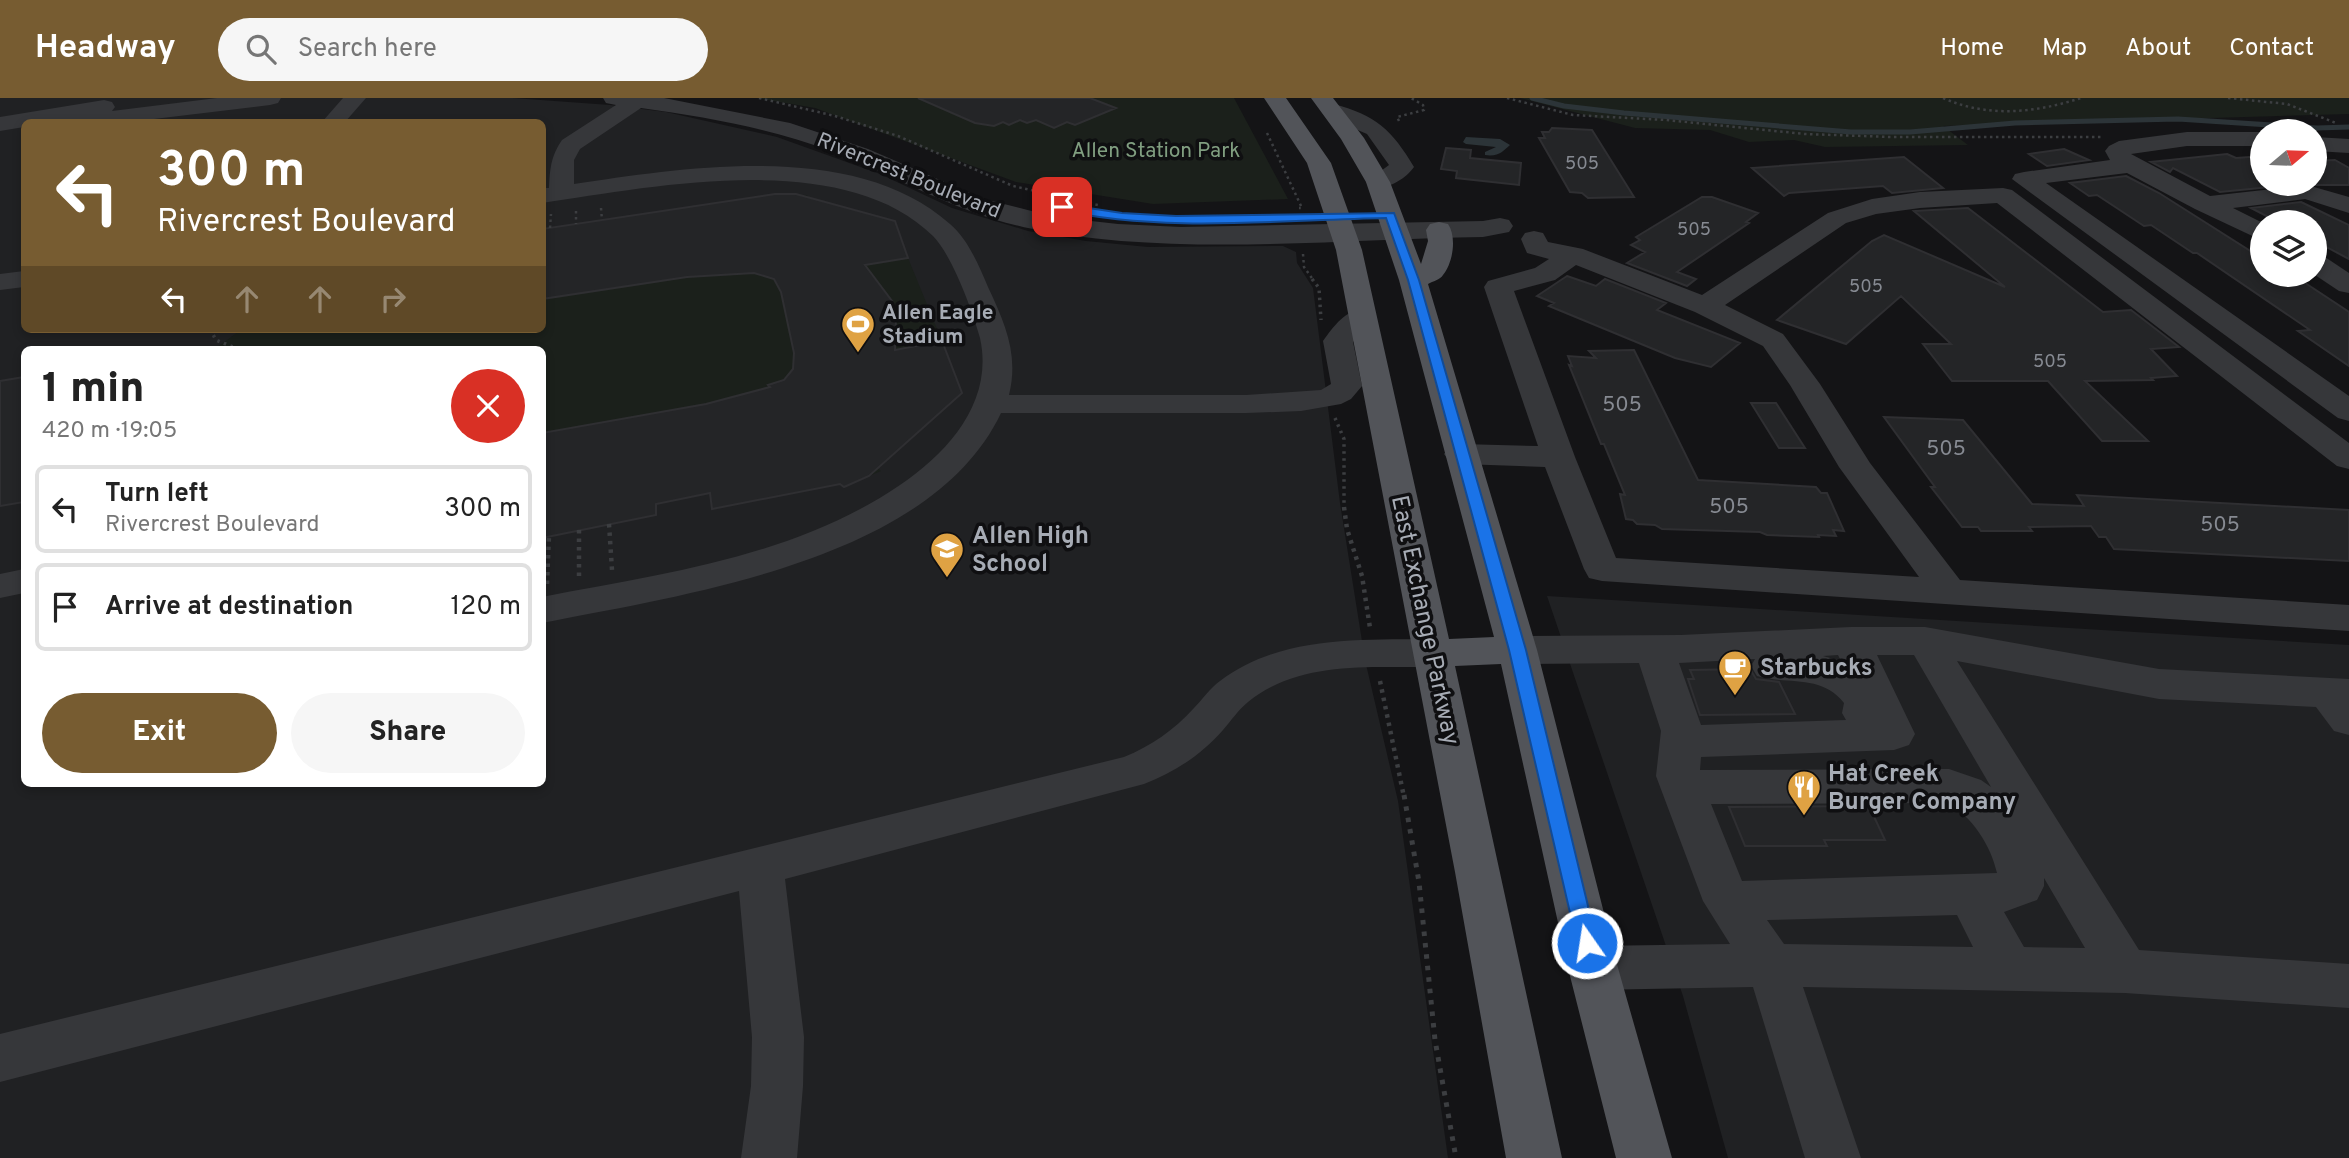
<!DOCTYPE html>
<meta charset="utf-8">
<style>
body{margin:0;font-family:Overpass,sans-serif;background:#f6f6f6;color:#222;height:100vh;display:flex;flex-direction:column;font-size:26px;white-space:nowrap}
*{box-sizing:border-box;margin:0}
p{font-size:23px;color:#767676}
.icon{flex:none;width:38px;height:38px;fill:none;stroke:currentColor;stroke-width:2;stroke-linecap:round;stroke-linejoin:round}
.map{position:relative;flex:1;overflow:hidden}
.details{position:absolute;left:21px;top:248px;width:525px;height:441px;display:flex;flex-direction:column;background:#fff;border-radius:10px;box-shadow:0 4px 10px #0003}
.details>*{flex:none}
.guide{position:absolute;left:21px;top:21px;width:525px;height:214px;border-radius:10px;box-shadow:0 4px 10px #0003;background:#775c31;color:#fff;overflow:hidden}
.needle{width:46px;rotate:71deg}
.controls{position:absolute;left:2250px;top:21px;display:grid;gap:14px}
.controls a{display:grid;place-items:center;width:77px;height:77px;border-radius:50%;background:#fff;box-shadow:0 4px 10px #0003;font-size:35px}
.pin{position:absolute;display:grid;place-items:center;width:60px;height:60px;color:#fff;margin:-30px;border-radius:14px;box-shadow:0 4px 10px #0006}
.me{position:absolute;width:77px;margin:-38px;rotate:347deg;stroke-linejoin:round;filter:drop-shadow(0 0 5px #0008)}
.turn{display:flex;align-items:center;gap:24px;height:147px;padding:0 21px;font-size:32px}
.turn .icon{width:91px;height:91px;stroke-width:2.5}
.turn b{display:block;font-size:49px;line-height:60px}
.lanes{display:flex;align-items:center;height:66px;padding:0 21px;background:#0003;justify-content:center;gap:35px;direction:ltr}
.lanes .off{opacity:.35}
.round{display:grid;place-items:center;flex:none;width:74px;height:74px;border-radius:37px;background:#f6f6f6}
.overview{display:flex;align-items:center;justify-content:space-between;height:119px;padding:0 21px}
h1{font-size:42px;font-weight:800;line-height:52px}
.action{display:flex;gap:14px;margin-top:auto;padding:14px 21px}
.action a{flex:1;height:80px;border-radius:42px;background:#775c31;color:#fff;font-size:28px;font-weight:800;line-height:80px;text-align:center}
.action a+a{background:#f6f6f6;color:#222}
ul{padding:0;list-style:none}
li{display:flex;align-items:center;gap:21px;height:88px;margin:0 14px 10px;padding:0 7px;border:4px solid #e0e0e0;border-radius:10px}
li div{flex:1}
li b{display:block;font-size:26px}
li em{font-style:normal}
header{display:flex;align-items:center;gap:42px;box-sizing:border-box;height:98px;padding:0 35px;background:#775c31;color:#fff}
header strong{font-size:33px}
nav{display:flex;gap:38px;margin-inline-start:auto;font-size:24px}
.search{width:490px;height:63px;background:#f6f6f6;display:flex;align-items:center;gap:18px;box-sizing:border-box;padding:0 24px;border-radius:38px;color:#767676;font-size:26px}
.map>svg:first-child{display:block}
</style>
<header>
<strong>Headway</strong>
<div class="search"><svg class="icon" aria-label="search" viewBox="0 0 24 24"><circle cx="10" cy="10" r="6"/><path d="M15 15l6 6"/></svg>Search here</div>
<nav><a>Home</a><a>Map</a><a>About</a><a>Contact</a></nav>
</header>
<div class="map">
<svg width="2349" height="1060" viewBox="0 0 2349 1060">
<rect width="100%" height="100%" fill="#141416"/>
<path fill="#202123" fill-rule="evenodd" d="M0,0h513l97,7 56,7 111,25 103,37 72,34 76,23 58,10 62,6 135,-1 13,6 1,11 16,25 27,215 25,157 33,141 50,357h-1448zM24,24h518v207h-518zM24,252h518v434h-518z
M1547,498l802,49v513h-621l-45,-162z"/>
<path fill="#1b201b" d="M756,0h478l54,101 -135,5 -137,-22 -201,-74z
M1520,0h829v16l-406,12 25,19 -143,2 -31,-7 -45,2 -39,-12 -75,-2z
M775,96l31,1 102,63 34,83 -64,127 3,3 -37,16 -4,-3 -128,25 -3,-26 -53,21 -1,11 -112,22 -1,-187h-329l29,-21h300l1,-100z"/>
<path fill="#2c3438" d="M1466,39l34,2 10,6c-7,6 -11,12 -25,10v-3l11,-5 -30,-3 -3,-2z"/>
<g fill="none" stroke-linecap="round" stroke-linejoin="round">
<path stroke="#2c3438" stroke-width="5" d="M1532,0l32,8 60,7 227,19h59l105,-9 163,-4 139,9 32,-1"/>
</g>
<path fill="#242527" stroke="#2f2f32" stroke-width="2" d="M918,0h172l26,10 -41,17 -8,-3 -13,6 -18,-8 -9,3 -7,-3 -11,5 -6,-3 -9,4 -19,-3z
M1552,30l40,2 42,67 -46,1 -6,-5 -12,-1 -31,-54h6l-3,-6h7z
M1446,50l25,2 -1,8 51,5 -2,22 -63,-7 1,-7 -16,-2z
M2064,51l25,11 -42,6 -18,-12z
M2227,56l9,4 27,-2v28l7,3 -50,5 -47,-24 -3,4 -19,-10z
M1904,59l39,31 -51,5 -9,-7 -94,7 -5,3 -32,-28z
M2335,62l14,8v17h-34v-24z
M2126,78l33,17 104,66v16h30l56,37v54l-51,-35 12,-1 -113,-77h-4l-42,-28 -7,1 -47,-31 -8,1 -19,-13z
M775,96h21l99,27 13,37 -43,7 27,36 4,17 -1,32 47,-9 20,52 -93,83 -25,11 -4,-3 -128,25 -2,-16 -54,11v11l-114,23v-105l164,-29 64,-17 -2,-2 16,-5 9,-11 1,-16 -13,-61 -7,-13 -20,-6 -67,4 -145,22v-70z
M1702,99h10l46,16 -12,9 3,1 -72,49 19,7 -9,7 -60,-23 18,-11 -14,-7 9,-5 -4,-3z
M2301,104l48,23v34l-34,-18v-19h-37l-27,-14z
M1968,110l135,104 28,-2 48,37 -28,2 26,27 -26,2 2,2 -68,1 63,60h-46l-54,-60h-96l-29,-37h28l-50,-48 -55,48 -69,-24 95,-79 12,-6 121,52 -91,-76z
M1567,178l29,10 9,-7 61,24 -9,7 83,33 -29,24 -36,-9 -126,-52 5,-3 -17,-7z
M1634,252l64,130 118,7 5,6h6l17,38 -11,-1 3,6 -18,-1 1,2 -52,-2 -7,-3 -98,-3 -7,-4 -18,-1 -4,-4 -7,-1 -6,-25 5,1 -21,-51h-3l-32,-79 3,1 -4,-10 28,2 -7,-7z
M24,279v125l-24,4v-125z
M1751,305h25l29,45h-26z
M1884,319l79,3 69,84 52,2 -7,-11 272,15v51l-235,-12 -8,-12h-7l-8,-11 -62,1 3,4h-51l-3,-4h-16l-31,-40h4z
M1750,571l6,10 23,3 16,32 -95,1 -12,-36h6l-4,-9z
M1869,708l16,34h-61l3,6h-82l-16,-39z"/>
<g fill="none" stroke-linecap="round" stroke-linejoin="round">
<path stroke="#3c3e41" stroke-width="2.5" stroke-dasharray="2.5 3.5" stroke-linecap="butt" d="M759,0l76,18 63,20 115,50 85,19
M1507,0l66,17 93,5 139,14 86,3h210
M1943,0c45,20 92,15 138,0
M2228,0l59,6 49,19
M1399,23l-2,-4 27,-7 -1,-5 -12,-7
M1267,35l35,75h-3
M601,110l1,12
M576,113v13
M550,130l1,-14
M1303,156l1,13 10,14"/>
<path stroke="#3c3e41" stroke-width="3.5" stroke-dasharray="2.5 4.5" stroke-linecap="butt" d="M1312,181l7,9 2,32
M210,231l6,11 24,10
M1335,320l9,21v70"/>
<path stroke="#3c3e41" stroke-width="4.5" stroke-dasharray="3.5 5" stroke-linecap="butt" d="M1344,409l3,22 15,47 8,52
M609,426l3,46
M579,432v47
M547,486l2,-48
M1380,583l24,116"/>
<path stroke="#3c3e41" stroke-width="5" stroke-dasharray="4.5 7" stroke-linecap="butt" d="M1404,697l15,87 16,158 21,118"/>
<path fill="#36373a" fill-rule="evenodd" d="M217,0h64l-3,5 -8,2 -141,17h-61l1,-3 -45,3v5l-24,4v-14l104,-17 8,2 3,5 -3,4z
M343,0h23l-21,24h-23z
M603,0h61l126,25 78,26 116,50 71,18 63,7 63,3 302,-6 17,-3 9,2 4,6 -4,6 -26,5c-147,2 -316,21 -460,-10 -67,-15 -128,-51 -192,-76 -61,-23 -126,-34 -190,-43l-61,41 -6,11v24c114,-17 282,-44 376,40 18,15 29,42 38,63 17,36 31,68 21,108h237l75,-5 10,-6 -8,-43c12,-17 27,-37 49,-31l4,6 -23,26 9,44 -11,13 -10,5 -40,7 -55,2h-245c-70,148 -315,181 -459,210v-26c124,-24 252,-40 358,-112 49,-33 94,-84 80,-147 -7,-26 -28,-83 -47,-102 -90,-89 -279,-49 -391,-33v-15h7c1,-20 2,-32 13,-48l54,-35 -10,-2z
M1333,6c43,11 59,26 81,63 -9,13 -29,24 -45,20l-3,-5 23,-17 -22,-31 -42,-18 -3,-5 3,-5z
M2187,34h76v14h-76l-56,8 79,42 97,-11 42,12v16l-44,-14 -72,9 30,15v18l-68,-32 -68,-36 -81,10 303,213v25l-11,-3 -326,-239 3,-5 9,-2 86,-12 -5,-9 4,-5 10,-5z
M2315,39l34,2v14l-34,-2z
M2003,90l9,2 337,253v26l-12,-3 -340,-263 -77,5 -44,6 -30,9 -121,82 58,29 37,50 50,79 90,117 389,25v26l-747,-50 -13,-3 -5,-9 -39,-102 -84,-3 -12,-3 -5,-7 5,-7 12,-3 77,2 -54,-159 4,-6 47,-13 14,-9 -22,-6 -6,-14 4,-6 9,-2 9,2 5,9 35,7 119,46 126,-82 44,-14 48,-7zM1576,167l119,47 68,34 27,39 49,82 80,110 -303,-19 -41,-101 -61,-166 41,-11z
M2315,157l10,2 24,16v20l-10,-2 -24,-16z
M24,173v16l-24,3v-16z
M24,471v24l-24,5v-24z
M1851,529h74l234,42 190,10v56l-15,-4 -18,-24 -157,-8 -202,-38 182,289 210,14v44l-224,-15 -322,-6 58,171h-56l-52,-171 -160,3 -17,-7 -8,-15 8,-15 17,-7 137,-2 -27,-43 -47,-125 5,-45 -22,-68 -122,1 -14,-4 -6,-10 6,-10 14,-4 164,-1zM1838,557l3,6 -18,-5zM1877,557h37l77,132 -10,-7 -32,-11 -249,1 1,-13 193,-7 15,-5 6,-11zM1755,561l-4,7 6,10c31,9 65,-2 87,27l-2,10 4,7 -145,5 -22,-62zM1946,705c26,12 45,43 51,70l-255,8 -31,-77zM2044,780l41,70 -61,-1 -20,-35 33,-12 7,-14zM1957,817l16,32 -189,-3 -17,-24z
M1433,541l14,4 6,10 -6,10 -14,4c-63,1 -133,-7 -185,35 -10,8 -17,19 -25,28 -22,25 -48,42 -79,54l-359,95 19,158 -1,49 -6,72h-56l10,-72 1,-49 -13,-146 -739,191v-48l1124,-277c27,-11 50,-27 70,-49 9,-9 16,-20 26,-27 61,-46 141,-41 213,-42z"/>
<path fill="#525459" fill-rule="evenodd" d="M1264,0h22l45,65 31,87 87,389 45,-2 -95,-357 -33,-98 -25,-43 -30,-41h22l31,40 26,44 31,82 7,-23 -2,-11 4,-6 9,-2 9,2c9,13 5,39 -5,51 -3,5 -10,6 -15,9l109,366 81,318 54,190h-56l-48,-190 -67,-304 -46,2 107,492h-56l-51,-286 -119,-622 -29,-87z"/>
</g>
<path fill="#1a73e8" stroke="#114b97" stroke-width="2" d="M1062,106l60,9 54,3 218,-3 25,67 107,370 71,293 -3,6 -7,3 -7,-3 -3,-6 -68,-293 -101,-370 -22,-62c-108,2 -221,15 -327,-8v-5z"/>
<defs>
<g id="stadium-pin" transform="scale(1.75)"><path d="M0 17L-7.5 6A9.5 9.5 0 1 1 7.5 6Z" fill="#dfa243" stroke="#0f0f11"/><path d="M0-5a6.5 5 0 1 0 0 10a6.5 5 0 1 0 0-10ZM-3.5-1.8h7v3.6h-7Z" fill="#fff"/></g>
<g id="school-pin" transform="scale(1.75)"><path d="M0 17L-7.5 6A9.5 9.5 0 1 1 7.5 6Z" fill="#dfa243" stroke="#0f0f11"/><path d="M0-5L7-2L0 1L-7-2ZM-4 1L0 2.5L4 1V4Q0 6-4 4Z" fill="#fff"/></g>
<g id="cafe-pin" transform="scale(1.75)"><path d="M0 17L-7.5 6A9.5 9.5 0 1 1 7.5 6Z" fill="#dfa243" stroke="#0f0f11"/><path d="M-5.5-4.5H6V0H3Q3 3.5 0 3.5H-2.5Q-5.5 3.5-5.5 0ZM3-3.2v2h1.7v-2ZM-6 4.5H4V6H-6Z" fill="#fff"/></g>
<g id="restaurant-pin" transform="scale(1.75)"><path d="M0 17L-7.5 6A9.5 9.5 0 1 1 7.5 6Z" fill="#dfa243" stroke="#0f0f11"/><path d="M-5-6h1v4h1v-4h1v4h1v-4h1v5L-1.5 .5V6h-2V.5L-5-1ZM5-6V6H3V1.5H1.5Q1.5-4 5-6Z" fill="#fff"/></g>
</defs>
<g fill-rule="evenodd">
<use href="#stadium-pin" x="858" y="226"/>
<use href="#school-pin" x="947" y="451"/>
<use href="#cafe-pin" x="1735" y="569"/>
<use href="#restaurant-pin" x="1804" y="689"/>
</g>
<g text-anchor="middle" stroke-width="7" stroke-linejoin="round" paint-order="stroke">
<g font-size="18" fill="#868a92">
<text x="1582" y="71">505</text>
<text x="1694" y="137">505</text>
<text x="1866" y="194">505</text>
<text x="2050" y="269">505</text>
</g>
<g font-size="21" fill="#809e80" stroke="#0f0f11">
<text x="1156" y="59">Allen Station Park</text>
</g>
<g font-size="21" fill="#a7acb5" stroke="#0f0f11">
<text transform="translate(909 77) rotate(22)" y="7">Rivercrest Boulevard</text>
</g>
<g font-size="21" font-weight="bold" fill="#a7acb5" stroke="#0f0f11" text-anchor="start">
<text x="882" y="221">Allen Eagle<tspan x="882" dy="24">Stadium</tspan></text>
</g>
<g font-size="21" fill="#868a92">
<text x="1622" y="313">505</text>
<text x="1946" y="357">505</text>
<text x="1729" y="415">505</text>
<text x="2220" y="433">505</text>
</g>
<g font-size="24" font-weight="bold" fill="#a7acb5" stroke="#0f0f11" text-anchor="start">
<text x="972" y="445">Allen High<tspan x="972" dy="28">School</tspan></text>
<text x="1760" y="577">Starbucks</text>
<text x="1828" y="683">Hat Creek<tspan x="1828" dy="28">Burger Company</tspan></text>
</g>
<g font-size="24" fill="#a7acb5" stroke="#0f0f11">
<text transform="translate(1426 522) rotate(78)" y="8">East Exchange Parkway</text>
</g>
</g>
</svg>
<div class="controls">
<a><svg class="needle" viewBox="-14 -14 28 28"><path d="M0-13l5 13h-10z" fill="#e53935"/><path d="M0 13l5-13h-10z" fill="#767676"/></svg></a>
<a><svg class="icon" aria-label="layers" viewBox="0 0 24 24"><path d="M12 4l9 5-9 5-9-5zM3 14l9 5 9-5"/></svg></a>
</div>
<div class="pin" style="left:1062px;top:109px;background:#d93025"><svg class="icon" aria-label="arrive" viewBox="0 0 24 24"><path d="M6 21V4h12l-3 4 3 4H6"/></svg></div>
<svg class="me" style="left:1587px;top:845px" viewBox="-20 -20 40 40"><circle r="17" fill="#1a73e8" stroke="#fff" stroke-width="3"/><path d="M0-11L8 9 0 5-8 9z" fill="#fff"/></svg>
<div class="guide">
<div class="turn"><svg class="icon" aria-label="left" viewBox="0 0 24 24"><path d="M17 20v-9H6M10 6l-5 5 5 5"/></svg><div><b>300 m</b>Rivercrest Boulevard</div></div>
<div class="lanes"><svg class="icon" aria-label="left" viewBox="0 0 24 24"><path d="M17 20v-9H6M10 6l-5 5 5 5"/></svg><svg class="icon off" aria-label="ahead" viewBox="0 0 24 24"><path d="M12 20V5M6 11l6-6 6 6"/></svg><svg class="icon off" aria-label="ahead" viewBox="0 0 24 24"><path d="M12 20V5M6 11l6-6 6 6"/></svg><svg class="icon off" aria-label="right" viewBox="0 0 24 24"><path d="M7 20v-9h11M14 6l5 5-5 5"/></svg></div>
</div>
<section class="details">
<div class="overview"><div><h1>1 min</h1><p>420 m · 19:05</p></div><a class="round" style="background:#d93025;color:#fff"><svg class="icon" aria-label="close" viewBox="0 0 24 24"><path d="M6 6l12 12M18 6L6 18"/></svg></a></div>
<ul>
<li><svg class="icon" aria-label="left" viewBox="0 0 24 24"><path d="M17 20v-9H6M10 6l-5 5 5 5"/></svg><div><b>Turn left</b><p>Rivercrest Boulevard</p></div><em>300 m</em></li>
<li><svg class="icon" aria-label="arrive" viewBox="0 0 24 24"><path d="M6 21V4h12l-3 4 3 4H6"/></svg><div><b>Arrive at destination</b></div><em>120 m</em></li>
</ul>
<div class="action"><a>Exit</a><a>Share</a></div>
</section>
</div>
